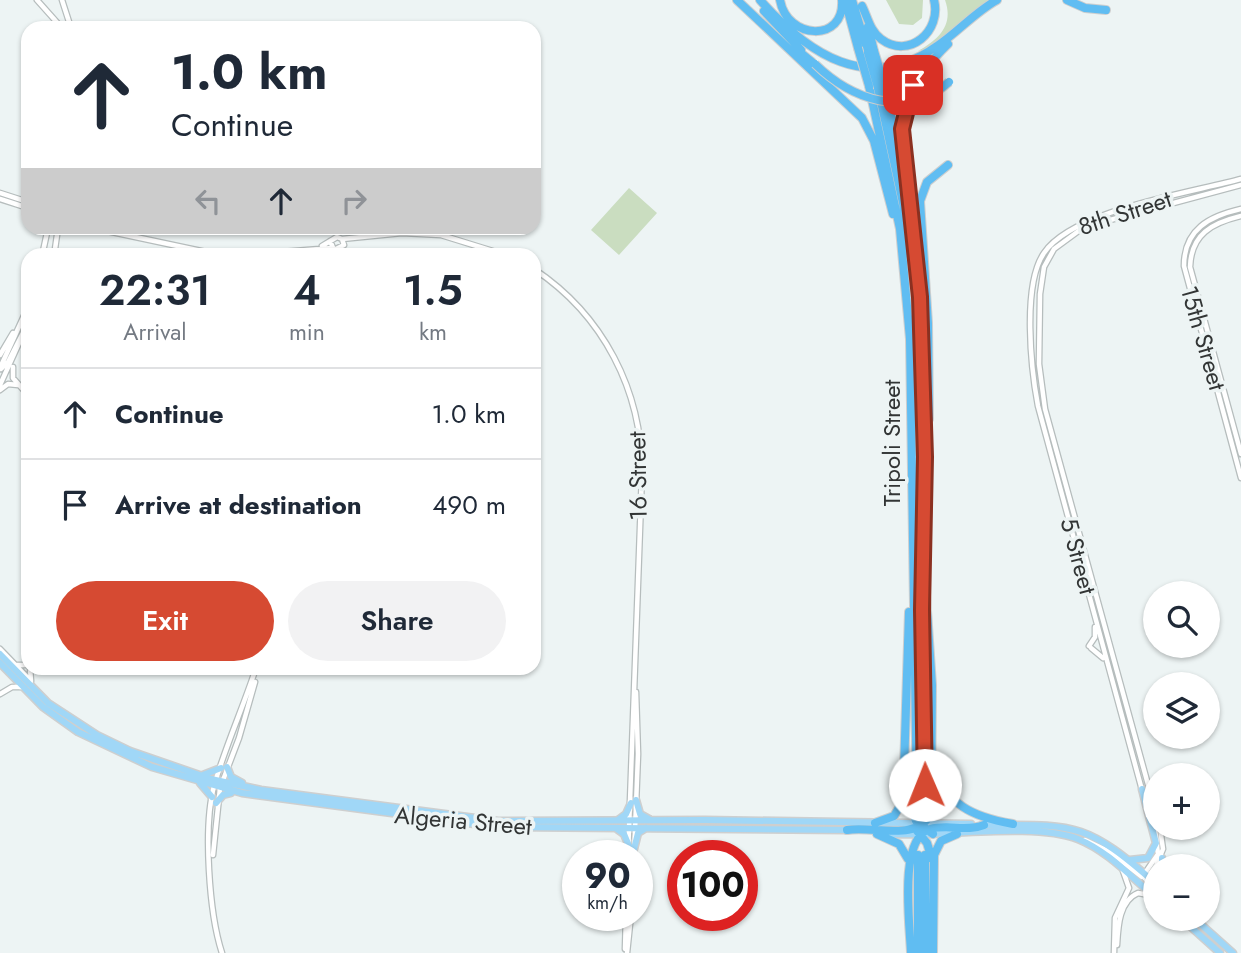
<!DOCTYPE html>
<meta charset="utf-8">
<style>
body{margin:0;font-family:Jost,sans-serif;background:#f2f2f3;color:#1f2937;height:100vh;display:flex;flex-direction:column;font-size:26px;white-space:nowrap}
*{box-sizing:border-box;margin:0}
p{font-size:23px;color:#747a83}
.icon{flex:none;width:38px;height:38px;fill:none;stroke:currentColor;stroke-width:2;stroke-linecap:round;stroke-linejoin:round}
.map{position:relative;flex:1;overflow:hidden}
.side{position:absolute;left:21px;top:248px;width:520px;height:427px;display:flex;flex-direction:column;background:#fff;border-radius:21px;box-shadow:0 2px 5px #0004}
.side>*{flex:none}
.hud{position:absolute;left:21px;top:21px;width:520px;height:214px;border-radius:21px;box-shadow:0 2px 5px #0004;background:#fff;color:#1f2937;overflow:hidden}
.tools{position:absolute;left:1143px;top:581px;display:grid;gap:14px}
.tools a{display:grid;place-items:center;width:77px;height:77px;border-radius:50%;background:#fff;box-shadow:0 2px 5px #0004;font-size:35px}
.speed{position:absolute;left:562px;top:840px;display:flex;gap:14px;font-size:35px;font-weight:700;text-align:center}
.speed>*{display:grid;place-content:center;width:91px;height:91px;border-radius:50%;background:#fff;box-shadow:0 2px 5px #0004;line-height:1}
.speed small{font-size:18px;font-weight:400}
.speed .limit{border:10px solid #d22;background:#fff;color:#111}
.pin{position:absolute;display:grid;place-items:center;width:60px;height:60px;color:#fff;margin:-30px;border-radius:14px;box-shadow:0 4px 10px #0006}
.me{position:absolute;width:77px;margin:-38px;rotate:359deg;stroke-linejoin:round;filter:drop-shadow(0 0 5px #0008)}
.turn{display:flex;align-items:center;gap:24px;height:147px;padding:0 35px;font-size:32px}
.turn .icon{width:91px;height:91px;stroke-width:2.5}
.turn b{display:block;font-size:49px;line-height:60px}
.lanes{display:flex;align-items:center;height:66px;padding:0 35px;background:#0003;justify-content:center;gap:35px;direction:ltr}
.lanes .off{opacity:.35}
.eta{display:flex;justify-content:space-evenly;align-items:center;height:119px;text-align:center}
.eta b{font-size:42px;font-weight:600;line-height:49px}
.cta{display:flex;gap:14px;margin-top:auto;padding:14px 35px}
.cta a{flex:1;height:80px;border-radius:42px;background:#d64a32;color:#fff;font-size:28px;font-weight:600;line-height:80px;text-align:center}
.cta a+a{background:#f2f2f3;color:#1f2937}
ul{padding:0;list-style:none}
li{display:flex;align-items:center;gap:21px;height:91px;padding:0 35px;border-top:2px solid #e0e1e3}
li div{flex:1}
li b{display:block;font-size:26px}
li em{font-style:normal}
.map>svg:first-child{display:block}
</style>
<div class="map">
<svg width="1241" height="953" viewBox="0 0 1241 953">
<rect width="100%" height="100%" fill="#edf4f4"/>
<path fill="#caddc0" d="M886,0h37l-1,18 -9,7 -14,-1z
M945,0h44l-60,48 -11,3c21,-12 36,-26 27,-51z
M936,50c-27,27 -39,51 -36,90l-8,-32 4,-15 -8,-23z
M629,188l28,25 -38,42 -28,-25z"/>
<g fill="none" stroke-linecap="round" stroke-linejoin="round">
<g stroke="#b6bdbd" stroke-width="7">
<path id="minor" d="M37,0l25,28
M62,0l9,28
M0,193l28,9
M0,199l28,9
M1241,209c-31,7 -57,20 -57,57l57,212
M1241,216c-29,7 -50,18 -51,51l51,187
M93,228l113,24 51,2 75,-6
M342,239l60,-6 39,2 68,21
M322,246l15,-9 5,2 2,6 -10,5 -4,-9
M42,256l6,-28
M54,256l4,-28
M534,269c69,46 108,121 108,204l-14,383
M0,355l13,-22
M13,367v11l15,17
M0,368l28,-61
M1,369l7,-7 17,-33
M0,385l28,-62
M0,390l8,-6 10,1
M1089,646l6,-9v-10
M1091,648l12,10
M0,649l28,29
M15,665h13
M30,668l1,13
M0,694l12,-7h10
M1142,790l-104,-384c-7,-37 -16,-121 6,-153 29,-43 146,-60 197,-74
M1155,810l-110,-401 -6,-45 1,-70 4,-27 10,-18 30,-22 157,-42
M1085,840l25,12 32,25h6l7,-10
M213,855l7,-67 19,-50 16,-56
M634,856l4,-102 -2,-62
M1156,866l7,-17 -3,-21
M1155,891l-12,-15 15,-22 -3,-26
M1117,945c1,-18 2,-44 21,-52l11,2
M625,949l1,-34
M222,953c-13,-40 -19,-126 -8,-167 11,-39 29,-78 42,-118
M627,953l4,-38
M1114,953l1,-35 14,-30 -6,-17"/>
</g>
<g stroke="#cecfcf" stroke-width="9">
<path id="major" d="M0,654l48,49 49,32 33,16 81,28 50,11 237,31 207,-1 266,4
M0,663l43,44 35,25 74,35 90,26 255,34 351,3
M227,767l4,10 11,6
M203,775l18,-7
M200,783l12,14
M636,800l4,14 9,5
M216,803l7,-8 8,-2
M618,820l8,-6 5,-11
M982,825c91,0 102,-5 173,58
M617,829l7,5 5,12
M890,834c51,3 143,-12 188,5 30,12 53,38 77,58
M634,849l4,-16 8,-5
M1162,858v8
M1130,860l18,-2 8,-15 -14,-54
M1182,919l38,34
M1195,919l38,34"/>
</g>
<g stroke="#cecfcf" stroke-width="10">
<path id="highway" d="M737,0l125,118 12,23 19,73
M760,0c48,54 108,95 177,46 21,-14 38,-34 60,-46
M780,0c7,40 65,43 62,0
M845,0l13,48
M852,0l16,53
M1067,0l18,8 21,2
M862,6c6,12 8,25 19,33 28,21 61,-8 53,-39
M764,11l37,39
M868,27l6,24
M795,48l17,14
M884,84l26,117 8,61
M869,86l31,143 10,110 7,466
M878,88l25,115 16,111 6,143 -3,153 3,195
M904,153c-6,-47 11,-77 44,-109
M929,419l-1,-96 -8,-122 7,-19 21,-17
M935,762c9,43 38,55 78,62
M907,795l9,26 17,13
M875,823l19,-7 9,-15 6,-189
M847,830c26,-5 70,13 84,-17l1,-128 -6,-89
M917,831l10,12 5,16
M877,834l22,10 9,15
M918,855v98
M925,855l1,98
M911,953c-1,-27 -13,-115 19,-124 18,-5 37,3 54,-4
M933,953l1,-98 7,-14 16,-7"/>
</g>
<use href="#minor" stroke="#fff" stroke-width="4.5"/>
<use href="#major" stroke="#a0d7f7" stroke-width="6"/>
<use href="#highway" stroke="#60bdf2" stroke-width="8"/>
<g stroke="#cecfcf" stroke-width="10" stroke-linecap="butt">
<path id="highway-bridge" d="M858,48l11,38
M874,51l10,33
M868,53l10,35
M815,64c36,35 91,56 134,18"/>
</g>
<use href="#highway-bridge" stroke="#60bdf2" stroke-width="8"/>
</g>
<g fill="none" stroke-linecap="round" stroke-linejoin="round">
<g stroke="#8b3020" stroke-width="18">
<path id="route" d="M913,85l-11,44 18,168 5,160 -3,153 3,175"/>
</g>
<use href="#route" stroke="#d64a32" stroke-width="12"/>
</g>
<g text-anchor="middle" stroke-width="7" stroke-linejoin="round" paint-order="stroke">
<g font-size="24" fill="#323535" stroke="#edf4f4">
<text transform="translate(1125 213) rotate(-18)" y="8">8th Street</text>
<text transform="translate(1203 338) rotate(74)" y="8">15th Street</text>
<text transform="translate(892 443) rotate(-90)" y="8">Tripoli Street</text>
<text transform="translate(638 476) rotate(-91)" y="8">16 Street</text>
<text transform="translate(1078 556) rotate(75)" y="8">5 Street</text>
<text transform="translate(463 821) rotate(5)" y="8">Algeria Street</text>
</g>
</g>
</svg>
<div class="tools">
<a><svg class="icon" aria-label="search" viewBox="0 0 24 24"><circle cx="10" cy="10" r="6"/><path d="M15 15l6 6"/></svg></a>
<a><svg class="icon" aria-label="layers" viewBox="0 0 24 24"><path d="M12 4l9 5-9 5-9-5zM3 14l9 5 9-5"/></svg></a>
<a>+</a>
<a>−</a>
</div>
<div class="speed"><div>90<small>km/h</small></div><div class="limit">100</div></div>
<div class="pin" style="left:913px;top:85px;background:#d93025"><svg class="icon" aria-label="arrive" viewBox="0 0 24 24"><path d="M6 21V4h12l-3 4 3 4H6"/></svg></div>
<svg class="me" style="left:925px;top:785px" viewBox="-20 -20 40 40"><circle r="19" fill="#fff"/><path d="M0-13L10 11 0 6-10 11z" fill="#d64a32"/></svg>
<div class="hud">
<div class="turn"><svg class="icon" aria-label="ahead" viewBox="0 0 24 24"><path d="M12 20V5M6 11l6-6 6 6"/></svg><div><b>1.0 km</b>Continue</div></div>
<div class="lanes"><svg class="icon off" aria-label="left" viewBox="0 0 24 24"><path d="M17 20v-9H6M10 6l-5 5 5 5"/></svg><svg class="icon" aria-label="ahead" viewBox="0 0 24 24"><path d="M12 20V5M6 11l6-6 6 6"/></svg><svg class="icon off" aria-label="right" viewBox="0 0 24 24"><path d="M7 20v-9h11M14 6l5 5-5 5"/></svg></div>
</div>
<section class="side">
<div class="eta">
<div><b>22:31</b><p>Arrival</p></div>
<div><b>4</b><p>min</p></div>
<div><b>1.5</b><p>km</p></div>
</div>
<ul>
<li><svg class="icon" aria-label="ahead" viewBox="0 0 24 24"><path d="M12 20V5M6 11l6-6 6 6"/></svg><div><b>Continue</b></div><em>1.0 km</em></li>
<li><svg class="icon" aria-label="arrive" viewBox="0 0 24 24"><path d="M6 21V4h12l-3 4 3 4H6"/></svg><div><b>Arrive at destination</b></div><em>490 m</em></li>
</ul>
<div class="cta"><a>Exit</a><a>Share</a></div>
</section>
</div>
